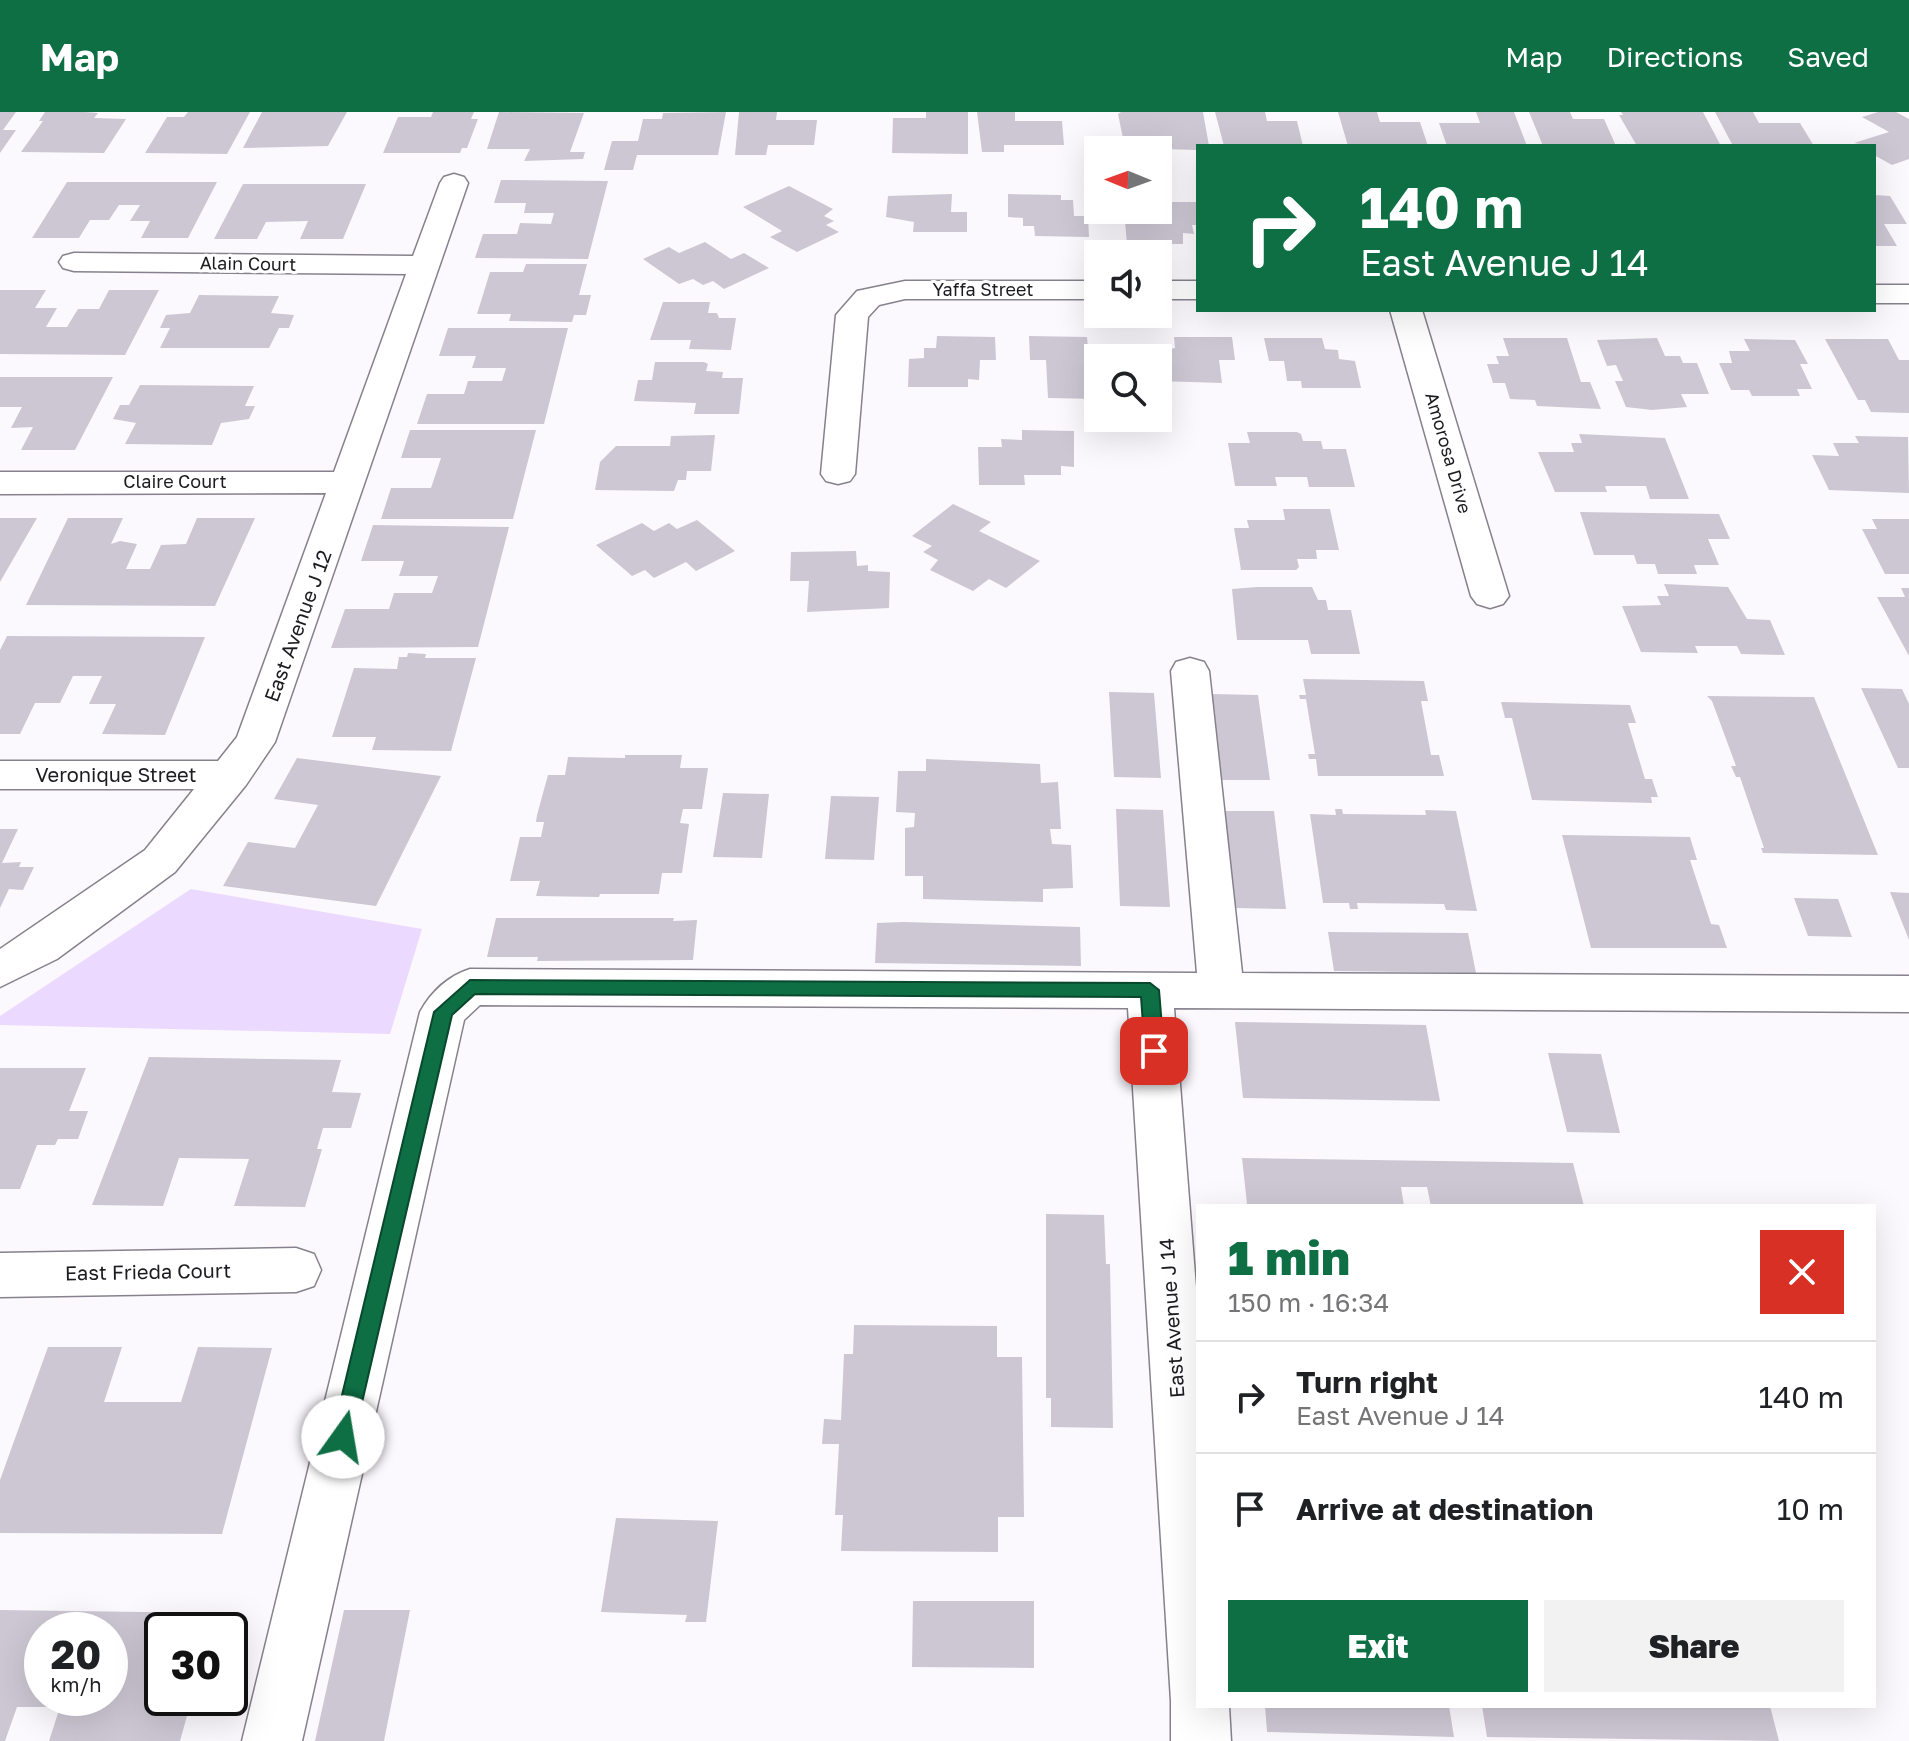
<!DOCTYPE html>
<meta charset="utf-8">
<style>
body{margin:0;font-family:"Golos Text",sans-serif;background:#f2f2f2;color:#202124;height:100vh;display:flex;flex-direction:column;font-size:30px;white-space:nowrap}
*{box-sizing:border-box;margin:0}
p{font-size:26px;color:#757577}
.icon{flex:none;width:44px;height:44px;fill:none;stroke:currentColor;stroke-width:2;stroke-linecap:round;stroke-linejoin:round}
.map{position:relative;flex:1;overflow:hidden}
.panel{position:absolute;left:1196px;top:1092px;width:680px;height:504px;display:flex;flex-direction:column;background:#fff;border-radius:0px;box-shadow:0 8px 32px #0002}
.panel>*{flex:none}
.banner{position:absolute;left:1196px;top:32px;width:680px;height:168px;border-radius:0px;box-shadow:0 8px 32px #0002;background:#0e6f45;color:#fff;overflow:hidden}
.needle{width:52px;rotate:271deg}
.buttons{position:absolute;left:1084px;top:24px;display:grid;gap:16px}
.buttons a{display:grid;place-items:center;width:88px;height:88px;border-radius:0px;background:#fff;box-shadow:0 8px 32px #0002;font-size:40px}
.speed{position:absolute;left:24px;top:1500px;display:flex;gap:16px;font-size:40px;font-weight:700;text-align:center}
.speed>*{display:grid;place-content:center;width:104px;height:104px;border-radius:50%;background:#fff;box-shadow:0 8px 32px #0002;line-height:1}
.speed small{font-size:20px;font-weight:400}
.speed .limit{border:4px solid #111;border-radius:12px;background:#fff;color:#111}
.pin{position:absolute;display:grid;place-items:center;width:68px;height:68px;color:#fff;margin:-34px;border-radius:16px;box-shadow:0 4px 12px #0006}
.me{position:absolute;width:88px;margin:-44px;rotate:13deg;stroke-linejoin:round;filter:drop-shadow(0 0 6px #0008)}
.turn{display:flex;align-items:center;gap:28px;height:168px;padding:0 32px;font-size:36px}
.turn .icon{width:104px;height:104px;stroke-width:2.5}
.turn b{display:block;font-size:56px;line-height:68px}
.round{display:grid;place-items:center;flex:none;width:84px;height:84px;border-radius:0px;background:#f2f2f2}
.overview{display:flex;align-items:center;justify-content:space-between;height:136px;padding:0 32px}
h1{font-size:48px;font-weight:800;line-height:60px;color:#0e6f45}
.primary-button{display:flex;gap:16px;margin-top:auto;padding:16px 32px}
.primary-button a{flex:1;height:92px;border-radius:0px;background:#0e6f45;color:#fff;font-size:32px;font-weight:800;line-height:92px;text-align:center}
.primary-button a+a{background:#f2f2f2;color:#202124}
ul{padding:0;list-style:none}
li{display:flex;align-items:center;gap:24px;height:112px;padding:0 32px;border-top:2px solid #e0e0e0}
li div{flex:1}
li b{display:block;font-size:30px}
li em{font-style:normal}
header{display:flex;align-items:center;gap:48px;box-sizing:border-box;height:112px;padding:0 40px;background:#0e6f45;color:#fff}
header strong{font-size:38px}
nav{display:flex;gap:44px;margin-inline-start:auto;font-size:28px}
.map>svg:first-child{display:block}
</style>
<header>
<strong>Map</strong>
<nav><a>Map</a><a>Directions</a><a>Saved</a></nav>
</header>
<div class="map">
<svg width="1909" height="1629" viewBox="0 0 1909 1629">
<rect width="100%" height="100%" fill="#fbf9fe"/>
<path fill="#ecd9ff" d="M191,777l231,40 -32,105 -390,-9v-9z"/>
<path fill="#cdc7d3" fill-rule="evenodd" d="M0,0h16l-13,18h13l-16,23z
M45,0h40l13,1 -4,5 32,1 -22,34 -83,-1 22,-31h-4z
M188,0h62l-23,42 -82,-1 22,-36h17z
M262,0h85l-19,34 -85,2z
M433,0h41l-3,7h7l-11,29h-5l-2,5h-77l15,-36h33z
M499,0l85,1 -14,39h15l-2,7 -59,2 6,-12h-43z
M726,0l-8,43h-81l-4,15h-29l8,-29h26l5,-22h19l1,-6z
M739,0h38l-1,8h41l-3,25h-46l-2,10h-31z
M926,0h42v42l-76,-1 1,-35h33z
M977,0h38v9h47l2,24h-60v7h-22z
M1121,0h82l6,34h-11v4l-73,-2 -7,-34z
M1215,0h50l2,9h30l6,25h-79z
M1338,0h39l3,10h40l8,24h-80z
M1476,0h38l13,34h-80l-8,-23h41z
M1529,0h41l3,7h31l12,27h-73z
M1621,0h82l18,34h-84l-18,-31h4z
M1715,0h38l6,11h41l14,23h-81z
M1878,0h18l13,7v40l-17,6 -18,-10v-9l-20,-3 35,-11 -27,-15z
M501,68l107,1 -20,78 -113,-1 8,-24h34l3,-11 31,1 3,-11h-30l2,-10h-32z
M67,70h150l-29,56h-47l9,-17h-20l10,-16h-21l-10,15h-19l-11,18h-47z
M243,72h123l-23,55h-43l8,-18 -42,1 -9,17h-43z
M789,74l44,23 -9,7 10,5 -8,4 13,7 -42,20 -27,-15 12,-6 -39,-24z
M952,82l-1,18h16v20h-54l1,-10 -28,-5 2,-21z
M1008,82l53,1v5h12l1,16h14l1,21 -54,-1 -1,-10h-11v-8l-15,-1z
M1874,83l16,1 17,28h-23l13,22h-23z
M1158,90h40v23h-6l2,9 -11,-1v11h-56l-3,-34h34z
M705,130l26,17 13,-6 25,15 -45,21 -11,-8 -10,4 -10,-6 -14,5 -36,-25 26,-12 10,6z
M526,152h61l-8,31h12l-5,20h-12l-2,7 -63,-1 2,-7h-34l13,-42h33z
M0,178h46l-11,18h22l-11,19h21l11,-18h21l10,-19h50l-34,65 -125,-1z
M199,183l80,1 -8,17 23,2 -5,13h-10l-10,20h-109l10,-20h-10l6,-13 24,-2z
M663,190h47l-2,11h9l2,5h17l-5,32 -42,-1 2,-9h-41z
M448,216h120l-24,96h-127l10,-30h37l4,-13h34l4,-13h-34l4,-12h-37z
M937,224l58,1 1,23h-16l-1,20 -11,-1v8h-60l1,-28 15,-1v-10h12z
M1029,224l58,1 1,11 29,5 1,5h-20v41l-50,-1 -2,-38h-16z
M1174,225h58l3,23h-16l3,23 -64,-2v-23h-11l-1,-6 29,-4z
M1264,226h58l3,11 13,1 1,9 16,2 6,27h-59l-1,-7h-14l-3,-20h-15z
M1503,226h64l14,44h9l11,27 -64,-3 -2,-6 -25,-1 -5,-16h-12l-6,-19h12l-3,-8h13z
M1657,226l8,18h15l3,7h14l12,31h-28l6,13 -35,3 -26,-3 -11,-26h8l-7,-16 -9,1 -10,-26z
M1744,227l51,1 13,24h-8l12,25h-15l3,7h-48l-3,-6h-18l-12,-27h13l-3,-12h21z
M1825,227h63l11,21h10v53l-38,-1 -6,-12h-7z
M655,250h49l4,2 -2,7 17,1 -1,6h21l-4,36h-45l2,-11 -62,-2 4,-21h14z
M0,265h113l-38,73h-54l12,-23 -22,1 11,-21h-22z
M140,273l114,1 -9,20h10l-6,13 -28,4 -9,22 -87,-1 11,-21 -23,-4 7,-14h9z
M410,318h126l-23,89h-132l10,-31h40l10,-30h-40z
M1022,318l52,1v36l-13,-1v9h-37l1,10h-46l-1,-38h24l-1,-8 21,1z
M1247,320h50l4,2 2,7h18l2,8h23l9,38h-46l-2,-10h-32l2,9h-42l-7,-43h22z
M1579,322l86,4 24,61h-39l-4,-13h-41l2,6h-52l-17,-40h36l-3,-9h11z
M715,323l-4,36h-24l-1,9h-8l-4,11 -79,-1 5,-28 16,-16h54l1,-10z
M1855,324l53,1 1,56 -80,-3 -17,-35 27,1 -6,-13h26z
M953,392l38,18 -12,9 61,30 -34,27 -17,-9 -16,12 -43,-21 8,-10 -15,-8 9,-6 -20,-10z
M1283,397h47l9,41h-23l1,9h-20l2,8 -3,3h-55l-7,-42h15l-2,-8h38z
M1580,400l139,2 11,25h-22l11,26h-25l3,9h-39l-3,-10h-18l-3,-9h-40z
M0,406h37l-37,64z
M68,406h55l-12,26 9,-3 17,3 -11,25h24l11,-24 25,-1 11,-26h58l-40,88 -189,-1z
M1872,407h37v55h-24l-23,-45h15z
M697,408l38,31 -39,20 -10,-9 -32,16 -9,-8 -13,6 -36,-31 46,-22 12,8 15,-8 8,6z
M373,413l136,2 -31,120 -147,1 14,-39h44l5,-16h38l6,-17h-39l5,-15h-43z
M856,439l1,15 11,-1v6l22,1 -1,36 -82,4 2,-31h-19l1,-29z
M1664,472l64,3 19,32 23,1 15,35 -44,-1 -4,-8h-42l3,7 -57,-1 -19,-46 39,-1 -4,-9h12z
M1257,475h55l6,13h8l2,10h23l9,44h-49l-3,-14h-71l-5,-51z
M1901,476h8v68l-32,-59h28z
M7,524l198,1 -40,98 -63,-1 14,-30h-27l13,-28h-29l-13,27h-25l-15,31h-20v-84z
M408,541l18,1 -1,4h51l-25,93 -79,-1 4,-13h-44l22,-69 43,1 2,-12h8z
M1303,567l121,2 4,20h-7l10,54h8l5,21h-126l-2,-17h-7l-1,-5h7l-9,-55h-6l-1,-4h7z
M1861,576l41,1 7,15v64h-11z
M1109,580l45,1 7,85 -47,-1z
M1212,582l46,1 12,85h-48z
M1707,584l107,1 64,158 -115,-2 -2,-5h3l-24,-71h-4l-5,-11h5l-24,-65z
M1501,590l129,3 6,18h-8l17,56h7l6,18h-7l1,6 -120,-3 -20,-82h-7z
M625,643h57l-2,13h28l-6,41h-19l-3,14 9,1 -7,49h-20l-3,21h-59l-1,3 -63,-1 4,-15h-30l10,-44h21l3,-15h-8l1,-7 11,-40h17l3,-18 57,1z
M297,646l144,18 -65,130 -153,-20 25,-44 47,6 23,-43 -44,-6z
M926,647l114,5 1,19 17,-1 3,47h-11l2,15 19,1 2,43 -30,1v13l-120,-3v-23h-18v-48l9,-1 1,-14 -19,-1 2,-41h28z
M723,681l46,1 -7,64 -49,-1z
M831,684l48,1 -5,63 -49,-1z
M1116,697l47,1 7,97 -50,-1z
M1335,697h7l1,5 83,1 -1,-5 31,1 21,100 -31,-1 -2,-6 -87,-1 1,6h-8l-1,-6h-26l-13,-89 26,1z
M1225,699h49l12,98 -51,-1z
M0,717h18l-16,34 19,-1 -2,5h15l-11,23 -14,-1 -9,19z
M1562,723l128,2 7,23h-7l21,64 8,1 8,23h-136z
M1890,780l19,1v47z
M1794,786l44,1 14,38 -44,-1z
M496,806h178l-1,3 24,-1 -4,40 -156,1 1,-4h-51z
M903,810l177,5 1,39 -206,-3 2,-40z
M1328,820l140,1 8,40 -142,-2z
M1235,910l191,3 14,76 -197,-3z
M1548,941l53,1 19,79 -53,-1z
M149,945l192,3 -9,32 29,1 -10,35h-28l-6,21h5l-17,58 -71,-1 15,-47 -70,-1 -16,48 -71,-1z
M0,956h86l-17,43h19l-10,28h-20l-3,6h-18l-17,44h-20z
M1242,1046l331,5 11,43h-153l-4,-19h-26l3,19 -157,-2z
M1046,1102l58,1 2,49h4l3,164 -62,-1v-29h-5z
M854,1213l143,1v31h25l2,160h-26v35l-157,-1 2,-36h-8l4,-71h-17l2,-25 17,1 3,-66h9z
M48,1235h74l-18,55h77l17,-55 74,1 -50,186 -222,-1v-53z
M616,1406l102,3 -12,101h-21l2,-7 -86,-3z
M913,1489h121v67l-122,-1z
M0,1498l216,3 -5,17h-49v68h30l-12,43h-131l11,-34h-43l-12,34h-5zM42,1518h68v68h-68z
M344,1498h66l-26,131h-69z
M1265,1594h184l5,31 -187,-5z
M1482,1594h288l9,35 -292,-4z"/>
<g fill="none" stroke-linecap="round" stroke-linejoin="round">
<g stroke="#86818c" stroke-width="3">
<path id="minor" d="M454,62l10,3 4,6 -193,559 -29,43 -71,87 -118,87 -57,28v-38l145,-99 49,-61h-194v-28h218l19,-24 89,-244 -326,1v-22h334l72,-198 -332,-3 -11,-3 -4,-6 4,-6 11,-3 339,3 27,-73 4,-6z
M905,169h193v18h-193l-26,6 -11,12 -13,157 -5,7 -12,3 -12,-3 -5,-7 15,-159 21,-24z
M1158,169h40v18h-40z
M1874,173h35v18h-35z
M1390,198h32l87,286 -6,8 -13,4 -13,-4 -6,-8z
M1190,546l14,4 5,9 33,302 667,3v36l-735,-4 24,305v393h31l2,35h-60v-40l-43,-693 -648,-3 -16,15 -162,721h-60l178,-729c11,-20 28,-36 50,-43l727,4 -26,-302 5,-9z
M296,1136l18,6 7,16 -7,16 -18,6 -296,5v-44z"/>
</g>
<use href="#minor" fill="#fff" fill-rule="evenodd"/>
</g>
<path fill="#0e6f45" stroke="#09482d" stroke-width="2" d="M470,868l680,3 9,7 5,61 -10,8 -9,-8 -4,-54 -666,-3 -23,21 -98,422 -3,8 -8,3 -8,-3 -3,-8 102,-425z"/>
<g text-anchor="middle" stroke-width="6" stroke-linejoin="round" paint-order="stroke">
<g font-size="18" fill="#1d1b1f" stroke="#fff">
<text transform="translate(248 152) rotate(1)" y="6">Alain Court</text>
<text x="983" y="184">Yaffa Street</text>
<text transform="translate(1448 341) rotate(74)" y="6">Amorosa Drive</text>
<text x="175" y="376">Claire Court</text>
</g>
<g font-size="20" fill="#1d1b1f" stroke="#fff">
<text transform="translate(298 514) rotate(-70)" y="7">East Avenue J 12</text>
<text x="116" y="670">Veronique Street</text>
<text transform="translate(148 1160) rotate(-1)" y="7">East Frieda Court</text>
<text transform="translate(1172 1206) rotate(-94)" y="7">East Avenue J 14</text>
</g>
</g>
</svg>
<div class="buttons">
<a><svg class="needle" viewBox="-14 -14 28 28"><path d="M0-13l5 13h-10z" fill="#e53935"/><path d="M0 13l5-13h-10z" fill="#757577"/></svg></a>
<a><svg class="icon" aria-label="sound" viewBox="0 0 24 24"><path d="M4 9h4l5-4v14l-5-4H4zM17 9q2 3 0 6"/></svg></a>
<a><svg class="icon" aria-label="search" viewBox="0 0 24 24"><circle cx="10" cy="10" r="6"/><path d="M15 15l6 6"/></svg></a>
</div>
<div class="speed"><div>20<small>km/h</small></div><div class="limit">30</div></div>
<div class="pin" style="left:1154px;top:939px;background:#d93025"><svg class="icon" aria-label="arrive" viewBox="0 0 24 24"><path d="M6 21V4h12l-3 4 3 4H6"/></svg></div>
<svg class="me" style="left:343px;top:1325px" viewBox="-20 -20 40 40"><circle r="19" fill="#fff"/><path d="M0-13L10 11 0 6-10 11z" fill="#0e6f45"/></svg>
<div class="banner">
<div class="turn"><svg class="icon" aria-label="right" viewBox="0 0 24 24"><path d="M7 20v-9h11M14 6l5 5-5 5"/></svg><div><b>140 m</b>East Avenue J 14</div></div>
</div>
<section class="panel">
<div class="overview"><div><h1>1 min</h1><p>150 m · 16:34</p></div><a class="round" style="background:#d93025;color:#fff"><svg class="icon" aria-label="close" viewBox="0 0 24 24"><path d="M6 6l12 12M18 6L6 18"/></svg></a></div>
<ul>
<li><svg class="icon" aria-label="right" viewBox="0 0 24 24"><path d="M7 20v-9h11M14 6l5 5-5 5"/></svg><div><b>Turn right</b><p>East Avenue J 14</p></div><em>140 m</em></li>
<li><svg class="icon" aria-label="arrive" viewBox="0 0 24 24"><path d="M6 21V4h12l-3 4 3 4H6"/></svg><div><b>Arrive at destination</b></div><em>10 m</em></li>
</ul>
<div class="primary-button"><a>Exit</a><a>Share</a></div>
</section>
</div>
